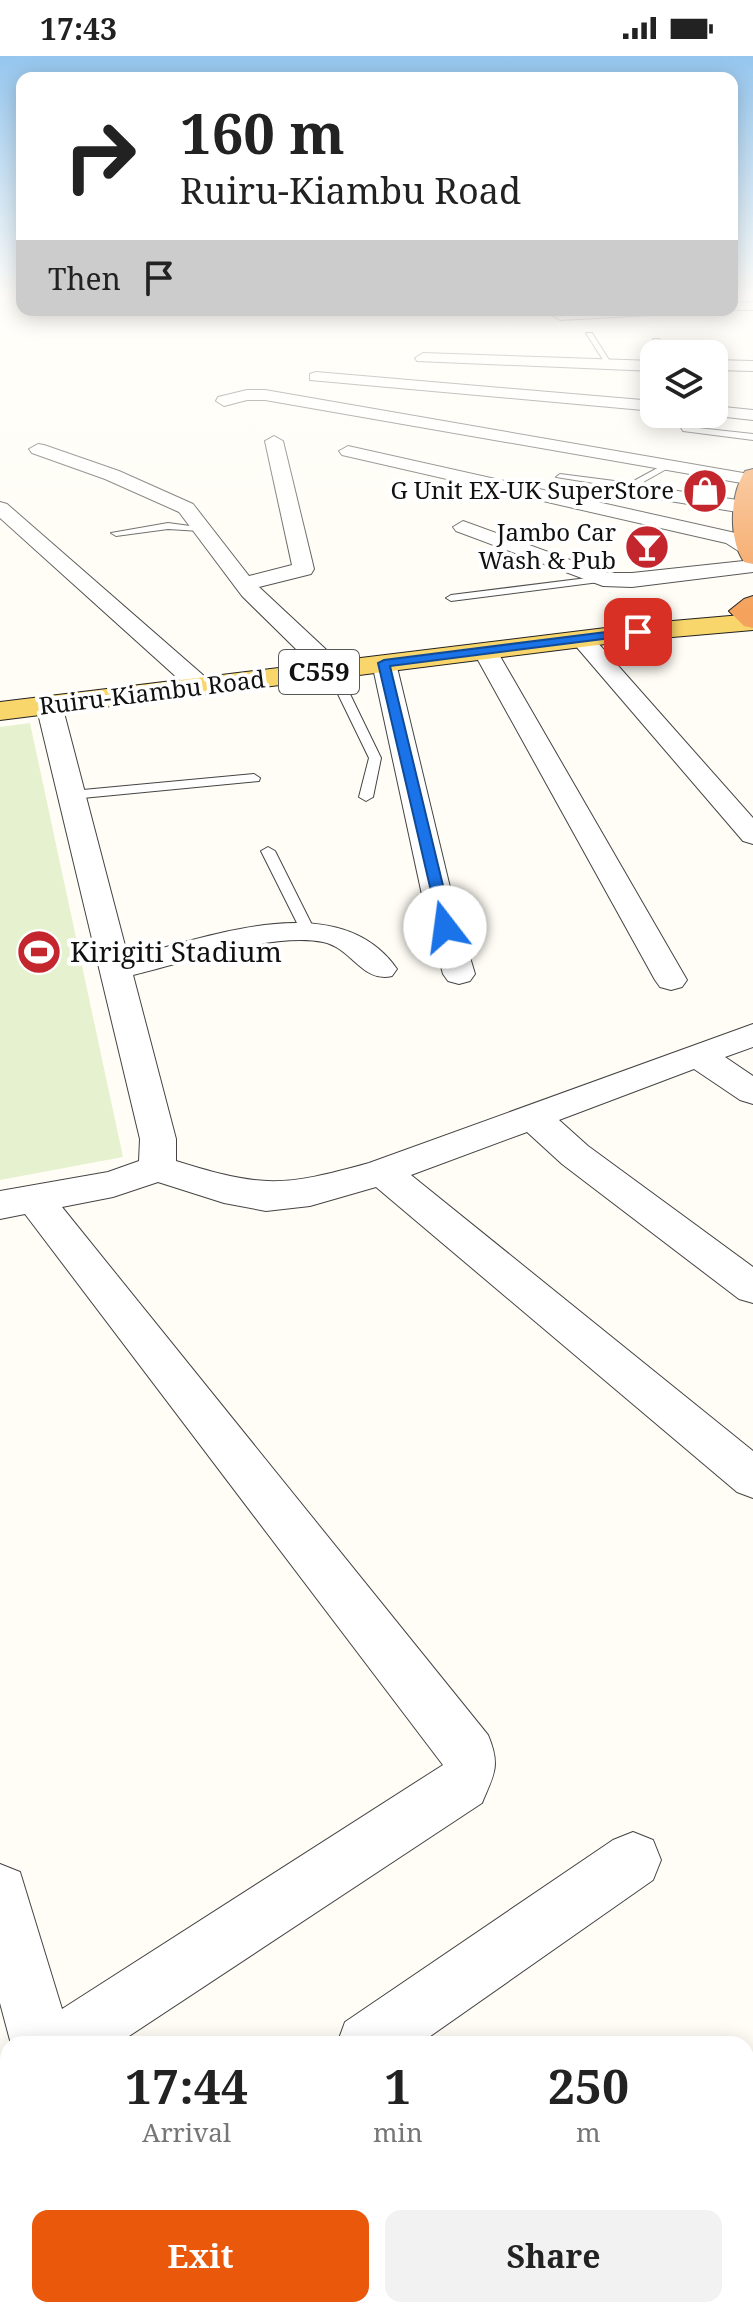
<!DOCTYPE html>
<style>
body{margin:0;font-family:"Noto Serif",serif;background:#f2f2f2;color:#222;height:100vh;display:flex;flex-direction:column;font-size:30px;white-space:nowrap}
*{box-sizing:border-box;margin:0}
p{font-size:26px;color:#767676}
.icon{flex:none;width:44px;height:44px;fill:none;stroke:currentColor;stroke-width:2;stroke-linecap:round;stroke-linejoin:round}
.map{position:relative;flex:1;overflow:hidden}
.drawer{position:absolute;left:0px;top:1980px;width:754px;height:282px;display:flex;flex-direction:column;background:#fff;border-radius:24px 24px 0 0;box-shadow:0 4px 20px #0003}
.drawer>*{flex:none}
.banner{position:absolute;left:16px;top:16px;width:722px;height:244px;border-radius:16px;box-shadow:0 4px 20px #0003;background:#fff;color:#222;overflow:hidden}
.controls{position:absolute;left:640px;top:284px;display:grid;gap:16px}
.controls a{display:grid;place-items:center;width:88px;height:88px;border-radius:16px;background:#fff;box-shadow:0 4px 20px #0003;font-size:40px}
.pin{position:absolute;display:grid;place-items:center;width:68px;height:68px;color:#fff;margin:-34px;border-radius:16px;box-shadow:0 4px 12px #0006}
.me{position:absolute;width:88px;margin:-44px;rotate:345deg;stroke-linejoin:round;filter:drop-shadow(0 0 6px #0008)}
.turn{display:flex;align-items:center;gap:28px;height:168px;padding:0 32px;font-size:36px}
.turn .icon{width:104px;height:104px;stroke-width:2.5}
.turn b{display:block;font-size:56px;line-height:68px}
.then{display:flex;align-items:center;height:76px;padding:0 32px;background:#0003;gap:16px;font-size:30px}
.eta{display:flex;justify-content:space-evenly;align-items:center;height:136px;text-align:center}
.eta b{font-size:48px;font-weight:700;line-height:56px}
.button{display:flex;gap:16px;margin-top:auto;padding:16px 32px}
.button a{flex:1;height:92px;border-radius:16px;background:#ea580c;color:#fff;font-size:32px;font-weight:700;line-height:92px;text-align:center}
.button a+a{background:#f2f2f2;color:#222}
.status{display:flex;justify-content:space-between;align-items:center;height:56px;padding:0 40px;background:#fff;direction:ltr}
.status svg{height:22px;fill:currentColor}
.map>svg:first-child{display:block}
</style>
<div class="status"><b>17:43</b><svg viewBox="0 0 49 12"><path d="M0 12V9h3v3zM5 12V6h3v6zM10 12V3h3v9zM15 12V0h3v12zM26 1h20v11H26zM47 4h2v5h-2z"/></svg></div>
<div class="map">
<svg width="753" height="2261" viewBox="0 0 753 2261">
<rect width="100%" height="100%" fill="#fffdf5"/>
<path fill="#e6f2cf" d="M30,667l93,434 -123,23v-453z"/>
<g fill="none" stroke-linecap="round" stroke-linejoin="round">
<g stroke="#444" stroke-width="2">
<path id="lane" d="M586,277h6l19,30h-6z
M653,283h6l12,15h-8z
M680,370l73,8v6l-70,-9z
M663,409l7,2 -39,22 -75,-12 4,-3 70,9z
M168,467l37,5 -5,3 -32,-2 -52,7 -5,-3z
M603,520l4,1v4l-156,20 -5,-3 5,-3z
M336,611l6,3 6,20 33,68 -8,39 -7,4 -7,-4 10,-39 -33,-68 -6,-20z
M254,718l6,4 -1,3 -187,18 -7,-4 7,-4z
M268,791l7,4 40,80 -2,3h-10l-2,-3 -40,-80z"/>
</g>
<g stroke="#444" stroke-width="2">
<path id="street" d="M753,246v8h-26h5v-7z
M589,254h86l-7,4 -108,6 -7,-4 7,-4z
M423,297l231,8v10l-237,-10 -2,-3z
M714,304l39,1v10l-39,-1z
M316,316l338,29v10l-344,-31v-6z
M247,334h18l484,84 4,1v10l-488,-85h-18l-23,6 -8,-5 2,-4z
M714,350l39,4v10l-45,-5 6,-1z
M274,380l9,5 31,128 -3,5 -52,13 89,83 -3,5h-18l-27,-22 -58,-57 -63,-84 -74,-33 -73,-26 -3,-4 9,-5 6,1 75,26 74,33 56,72 43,-11 -27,-124z
M348,390l392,88 13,9v10l-13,-1 -14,-9 -384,-88 -3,-4z
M658,432l86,13 7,2 2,5 -9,5 -93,-15 -3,-4z
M0,446l7,2 204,178 3,5 -3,5h-18l-193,-174z
M463,465l143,52h26l121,-13v12l-121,15 -29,-1 -147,-55 -3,-4z
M582,576l8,2 163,184v26l-10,-3 -169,-197 -4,-5 4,-5z
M485,588l8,2 4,5 190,329 -5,7 -11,3 -11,-3 -5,-7 -182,-329 4,-5z
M384,600l8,2 4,5 58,241 21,70 -5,7 -11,3 -11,-3 -5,-7 -19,-70 -52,-241 4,-5z
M49,641l9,3 4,5 66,252c80,-19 211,-72 269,12l-5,7c-30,7 -40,-28 -69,-34 -51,-10 -139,21 -190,33l43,164v22c86,27 107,26 193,2l384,-139v23l-28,10 28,19v28l-13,-4 -46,-31 -135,51 29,26 165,121v36l-14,-4 -177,-135 -35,-32 -116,43 342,276v47l-16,-6 -361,-305 -66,19 -44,5 -42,-8 -66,-21 -45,15 -51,10 426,528c13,31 6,39 -6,68l-365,241h-106l-11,-41v-139l20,8 42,137 381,-244 -418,-551 -25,5v-28l108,-19 31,-11 1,-22 -104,-434 4,-5z
M633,1776l20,8 8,20 -8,20 -234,164h-82l8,-22 268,-182z
M82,2254h68l2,7h-68z
M475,2254h73l-3,7h-73z"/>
</g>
<g stroke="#222" stroke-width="2">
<path id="primary" d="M753,558v16l-115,10 -638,80v-18l638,-78z"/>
</g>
<g stroke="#222" stroke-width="2">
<path id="highway" d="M753,413v95l-9,-2c-16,-24 -14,-67 1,-91z
M753,540v32l-9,-2 -15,-15 15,-12z"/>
</g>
<use href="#lane" fill="#fff" fill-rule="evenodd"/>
<use href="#street" fill="#fff" fill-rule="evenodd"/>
<use href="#primary" fill="#f9d66b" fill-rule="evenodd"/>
<use href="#highway" fill="#f5a25d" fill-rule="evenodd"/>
</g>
<linearGradient id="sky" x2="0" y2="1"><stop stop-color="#95c6ee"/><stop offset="0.43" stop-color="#fffefa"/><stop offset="1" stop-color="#fffefa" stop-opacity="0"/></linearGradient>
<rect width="753" height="554" fill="url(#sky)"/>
<path fill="#1a73e8" stroke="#114b97" stroke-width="2" d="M638,572l4,1v5l-252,32 63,261 -8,4 -5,-1 -62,-267 6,-3z"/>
<defs>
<g id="shop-disc" transform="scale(2.3)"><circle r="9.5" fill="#c4262e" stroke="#fff"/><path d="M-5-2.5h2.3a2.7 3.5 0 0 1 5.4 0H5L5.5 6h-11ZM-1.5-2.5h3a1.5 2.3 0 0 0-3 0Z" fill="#fff"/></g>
<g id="bar-disc" transform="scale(2.3)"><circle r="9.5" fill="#c4262e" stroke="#fff"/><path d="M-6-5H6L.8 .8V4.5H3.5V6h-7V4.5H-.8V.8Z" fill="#fff"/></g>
<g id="stadium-disc" transform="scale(2.3)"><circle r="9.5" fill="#c4262e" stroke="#fff"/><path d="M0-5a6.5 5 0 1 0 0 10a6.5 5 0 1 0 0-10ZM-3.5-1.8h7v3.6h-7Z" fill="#fff"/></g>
</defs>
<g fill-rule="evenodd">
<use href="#shop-disc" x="705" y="435"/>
<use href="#bar-disc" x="647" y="491"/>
<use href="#stadium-disc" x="39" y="896"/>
</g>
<g text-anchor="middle" stroke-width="8" stroke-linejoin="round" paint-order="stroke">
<g font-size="24" fill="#111" stroke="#fff" text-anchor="end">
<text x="674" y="443">G Unit EX-UK SuperStore</text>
<text x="616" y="485">Jambo Car<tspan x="616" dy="28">Wash &amp; Pub</tspan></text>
</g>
<g font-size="24" fill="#111" stroke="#fff">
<text transform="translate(152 637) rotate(-7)" y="8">Ruiru-Kiambu Road</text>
</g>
<rect fill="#fff" stroke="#585858" stroke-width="2" x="279" y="594" width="80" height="44" rx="6"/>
<g font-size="26" font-weight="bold" fill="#111">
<text x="319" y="625">C559</text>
</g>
<g font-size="28" fill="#111" stroke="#fff" text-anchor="start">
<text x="70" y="906">Kirigiti Stadium</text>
</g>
</g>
</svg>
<div class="controls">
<a><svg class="icon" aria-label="layers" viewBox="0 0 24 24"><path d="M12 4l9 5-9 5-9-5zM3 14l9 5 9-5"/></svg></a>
</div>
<div class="pin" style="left:638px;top:576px;background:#d93025"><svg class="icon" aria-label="arrive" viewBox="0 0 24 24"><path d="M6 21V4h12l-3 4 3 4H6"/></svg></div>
<svg class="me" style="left:445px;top:871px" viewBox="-20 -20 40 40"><circle r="19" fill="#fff"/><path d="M0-13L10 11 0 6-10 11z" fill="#1a73e8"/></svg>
<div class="banner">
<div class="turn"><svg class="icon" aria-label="right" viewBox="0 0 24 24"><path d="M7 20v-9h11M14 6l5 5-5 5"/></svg><div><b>160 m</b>Ruiru-Kiambu Road</div></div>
<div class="then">Then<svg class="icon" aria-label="arrive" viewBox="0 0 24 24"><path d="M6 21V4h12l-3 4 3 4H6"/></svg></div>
</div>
<section class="drawer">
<div class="eta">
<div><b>17:44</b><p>Arrival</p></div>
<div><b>1</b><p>min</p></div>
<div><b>250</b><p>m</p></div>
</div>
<div class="button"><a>Exit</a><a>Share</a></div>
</section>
</div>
